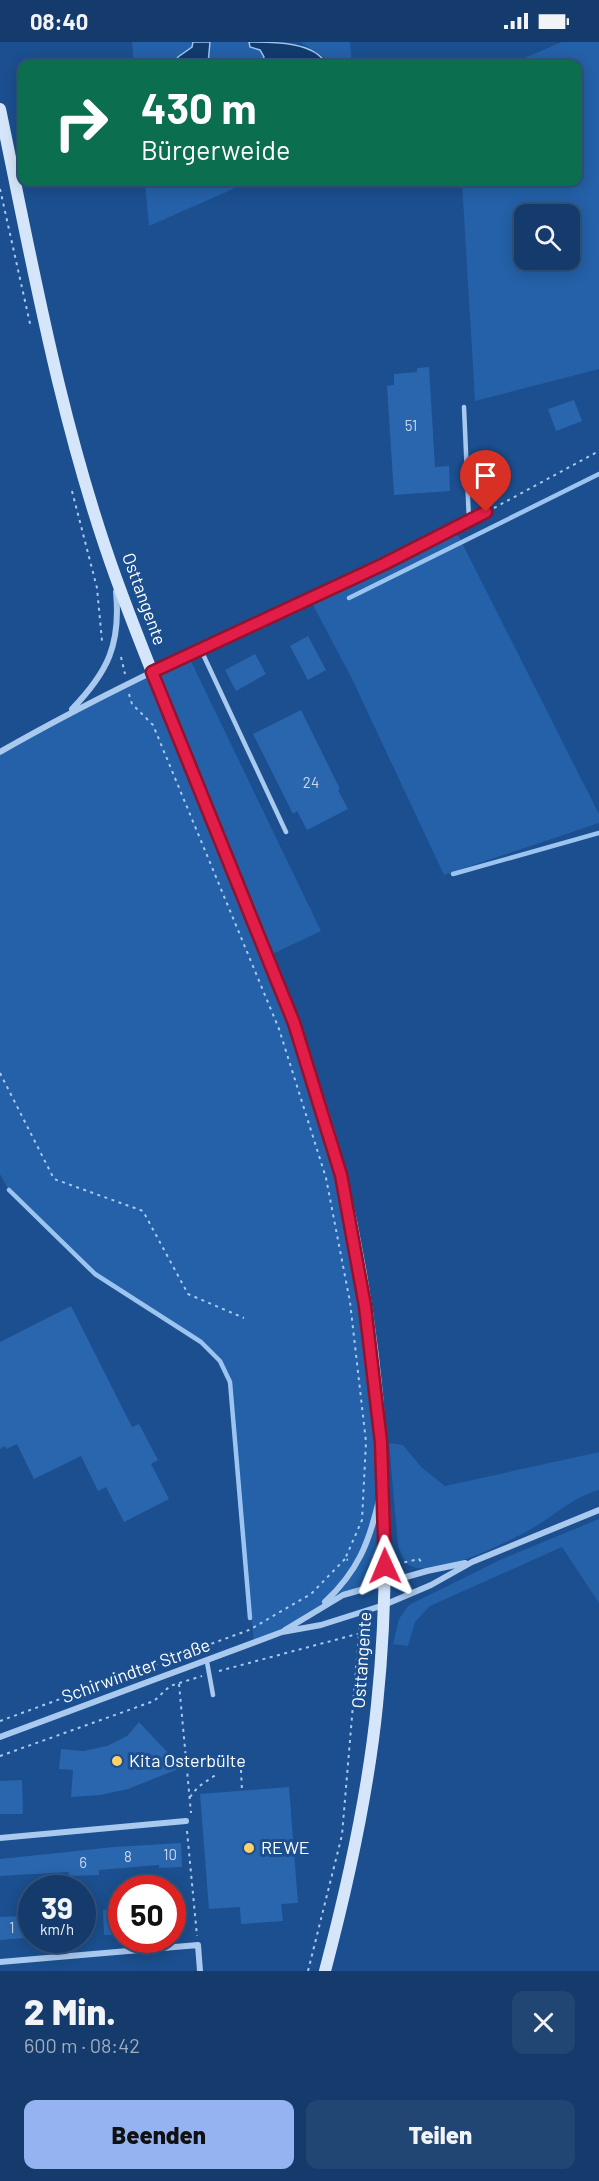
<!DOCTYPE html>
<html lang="de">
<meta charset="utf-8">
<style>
body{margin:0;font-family:Barlow,sans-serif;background:#214673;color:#f1f3f6;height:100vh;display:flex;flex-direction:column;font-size:22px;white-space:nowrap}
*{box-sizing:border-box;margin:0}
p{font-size:20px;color:#9dadc1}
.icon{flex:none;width:33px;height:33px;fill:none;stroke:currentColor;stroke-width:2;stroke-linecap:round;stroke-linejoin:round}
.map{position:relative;height:1929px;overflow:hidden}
.details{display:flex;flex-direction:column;background:#143b6b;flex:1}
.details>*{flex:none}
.guide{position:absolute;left:18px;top:18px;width:564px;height:126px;border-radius:12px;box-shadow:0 3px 15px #0003,0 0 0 2px #33557e;background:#0b6e4f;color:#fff;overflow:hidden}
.buttons{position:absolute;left:514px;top:162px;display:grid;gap:12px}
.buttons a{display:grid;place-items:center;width:66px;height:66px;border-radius:12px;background:#143b6b;box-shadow:0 3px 15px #0003,0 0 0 2px #33557e;font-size:30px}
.speed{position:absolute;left:18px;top:1833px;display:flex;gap:12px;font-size:30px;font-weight:700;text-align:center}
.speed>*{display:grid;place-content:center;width:78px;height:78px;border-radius:50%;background:#143b6b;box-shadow:0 3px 15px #0003,0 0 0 2px #33557e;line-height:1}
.speed small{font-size:15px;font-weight:400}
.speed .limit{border:9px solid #d22;background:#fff;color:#111}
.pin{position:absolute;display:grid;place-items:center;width:51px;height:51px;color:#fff;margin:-62px -26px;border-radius:50% 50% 50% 0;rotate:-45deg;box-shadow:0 0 6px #0007}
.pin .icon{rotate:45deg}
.me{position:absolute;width:66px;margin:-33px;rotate:359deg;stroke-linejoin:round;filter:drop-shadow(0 0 4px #0008)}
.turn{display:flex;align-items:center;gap:21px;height:126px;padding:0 24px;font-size:27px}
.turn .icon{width:78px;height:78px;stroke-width:2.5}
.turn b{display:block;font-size:42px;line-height:51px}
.round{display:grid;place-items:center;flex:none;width:63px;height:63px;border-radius:12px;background:#214673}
.overview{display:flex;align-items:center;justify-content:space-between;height:102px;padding:0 24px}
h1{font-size:36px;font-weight:800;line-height:45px}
.cta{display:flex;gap:12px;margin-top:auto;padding:12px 24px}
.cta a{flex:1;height:69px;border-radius:12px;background:#95b2f1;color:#111;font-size:24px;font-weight:800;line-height:69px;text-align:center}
.cta a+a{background:#214673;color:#f1f3f6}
.status{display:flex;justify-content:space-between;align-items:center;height:42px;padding:0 30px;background:#143b6b;direction:ltr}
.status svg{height:16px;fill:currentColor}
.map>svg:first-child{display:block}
</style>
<div class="status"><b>08:40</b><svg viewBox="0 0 49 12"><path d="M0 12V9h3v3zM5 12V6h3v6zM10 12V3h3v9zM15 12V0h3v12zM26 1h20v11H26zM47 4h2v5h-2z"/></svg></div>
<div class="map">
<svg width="599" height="1929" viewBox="0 0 599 1929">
<rect width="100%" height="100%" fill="#1b4f8f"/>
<path fill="#2461a8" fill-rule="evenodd" d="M132,0h61l-1,5 -14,10 -4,7h-40z
M210,0h39l1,5 11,3 3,7 -4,7h-52l-1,-9z
M300,0h50l2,22h-26l-3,-8z
M562,0h37v327l-124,32 -13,-219h116v-118h-68zM525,172h45v46h-45z
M145,140h104l-100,44z
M457,491l142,281v9l-155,52 -91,-194 -40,-76z
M188,613l133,276 -53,25 73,219 40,267 3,142 -41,12 -61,36 -28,11 -24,-261 -10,-21 -19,-19 -106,-68 -86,-83 -9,-17v-422z
M389,1401l14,2 18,22 24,19 154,-34v38c-27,7 -44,26 -68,39 -23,13 -98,51 -122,36 -6,-5 -9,-13 -11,-20z
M599,1477v84l-37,-56 -132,59 -15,16 -7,24 -15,-2 6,-25 10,-14 93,-46z"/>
<path fill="#123a6d" stroke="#9cc4f0" stroke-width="1.5" d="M193,0h17l-2,22h-34l4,-7 14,-10z
M249,0c26,0 66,0 77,22h-66l4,-7 -4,-7 -10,-3z"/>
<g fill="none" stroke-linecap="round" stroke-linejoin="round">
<path stroke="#9cc4f0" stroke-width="4.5" d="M349,556l250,-124
M453,832l146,-41
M9,1148l86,84 106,68 19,19 10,21 20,236"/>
</g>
<path fill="#2a66ad" d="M429,325l6,100 14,-1 1,25 -56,4 -7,-109 7,-1v-11l23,-2v-4z
M574,358l8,21 -26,10 -8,-22z
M308,594l18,34 -18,10 -18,-34z
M255,612l11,20 -30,17 -11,-21z
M301,668l39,79 -2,1 10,19 -41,21 -10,-19 -4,3 -40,-80z
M71,1264l61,121 7,-3 19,36 -7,4 18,35 -45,23 -18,-35 -8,4 -17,-35 -47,23 -17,-35 -11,5 -1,-3 -5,3v-107z
M139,1680l30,32 9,15 -50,20 -28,6 -29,2 2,-27 -14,-1 2,-20 22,2 24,-5 20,-10z
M22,1738l1,34h-23v-33z
M289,1745l9,116 -17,1 2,17 -42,3 -1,-17 -31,2 -9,-115z
M181,1801l1,24 -23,1v-3l-60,5v5l-30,1 -1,-4 -68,4v-17l114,-12z
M122,1867v26h-18l-1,-25z
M23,1874l2,22 -25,2v-23z"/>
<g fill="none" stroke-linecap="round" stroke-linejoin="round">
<path stroke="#a9c9ee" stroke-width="2" stroke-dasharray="3 4.5" stroke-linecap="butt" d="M0,147l31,139
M72,449l25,97 5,53
M494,466l105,-57
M121,615l4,17
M129,652l3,10 21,21 126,304 47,149 24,124 16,140 -4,78 -17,39 3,1
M0,1031l54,106 89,32 45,83 56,24
M397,1522l22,-5 3,4
M219,1629l142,-38
M179,1642l12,129
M0,1679l249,-91 62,-36 34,-35
M0,1714l154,-55 16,-15 32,-10
M241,1728l1,21
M190,1755l8,-10 19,-13
M187,1789l10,105
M308,1929l34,-136 18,-213"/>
<path stroke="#a9c9ee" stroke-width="4.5" d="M464,365l5,114
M201,608l85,182
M207,1620l6,33"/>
<path stroke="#a9c9ee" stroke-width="6" d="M72,667c36,-37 49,-65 44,-117
M0,710c157,-90 325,-157 486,-240
M325,1560c33,-31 44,-59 54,-102
M285,1588l58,-35 84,-24 38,-8
M0,1695l282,-105 39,-7 63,-20 47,-20 41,-23 127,-52
M0,1796l186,-17
M0,1920l198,-17 2,26"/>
<path stroke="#d6e6fa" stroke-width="12" d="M0,67c33,158 61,317 116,469 42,116 92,228 137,342 14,36 30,71 42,108 16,49 34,98 46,148 40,168 54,358 36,529 -9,90 -29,179 -52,266"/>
</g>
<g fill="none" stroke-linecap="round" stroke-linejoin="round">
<g stroke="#92132f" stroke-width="15">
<path id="route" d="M385,1524l-4,-124 -16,-136 -24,-131 -47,-152 -142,-351 232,-108 102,-52"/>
</g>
<use href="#route" stroke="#e11d48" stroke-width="10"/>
</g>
<g fill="#ffd166" stroke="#1b4f8f" stroke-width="2">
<circle cx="117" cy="1719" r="6"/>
<circle cx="249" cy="1806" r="6"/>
</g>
<g text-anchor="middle" stroke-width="6" stroke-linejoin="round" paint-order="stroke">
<g font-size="15" fill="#cad9ea">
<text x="411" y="389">51</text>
<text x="311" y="746">24</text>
<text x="170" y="1818">10</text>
<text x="128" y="1820">8</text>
<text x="83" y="1826">6</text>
<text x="12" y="1891">1</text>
</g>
<g font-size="18" fill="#fff" stroke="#1b4f8f">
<text transform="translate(144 557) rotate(70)" y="6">Osttangente</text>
<text transform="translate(362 1618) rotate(-86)" y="6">Osttangente</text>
<text transform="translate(136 1629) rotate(-20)" y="6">Schirwindter Straße</text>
</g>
<g font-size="18" fill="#fff" stroke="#1b4f8f" text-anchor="start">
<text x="129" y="1725">Kita Osterbülte</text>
<text x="261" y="1812">REWE</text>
</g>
</g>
</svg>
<div class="buttons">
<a><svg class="icon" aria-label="search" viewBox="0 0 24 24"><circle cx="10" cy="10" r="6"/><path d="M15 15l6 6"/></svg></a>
</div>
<div class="speed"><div>39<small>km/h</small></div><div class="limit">50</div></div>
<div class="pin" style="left:486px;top:470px;background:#d93025"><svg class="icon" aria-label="arrive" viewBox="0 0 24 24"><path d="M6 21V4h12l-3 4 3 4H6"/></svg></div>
<svg class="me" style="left:385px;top:1524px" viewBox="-20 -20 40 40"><path d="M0-17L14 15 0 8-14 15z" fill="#e11d48" stroke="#fff" stroke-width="4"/></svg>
<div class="guide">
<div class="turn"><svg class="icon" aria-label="right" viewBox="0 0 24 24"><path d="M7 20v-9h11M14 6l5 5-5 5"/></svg><div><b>430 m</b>Bürgerweide</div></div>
</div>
</div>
<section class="details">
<div class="overview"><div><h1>2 Min.</h1><p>600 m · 08:42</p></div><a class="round"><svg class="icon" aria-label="close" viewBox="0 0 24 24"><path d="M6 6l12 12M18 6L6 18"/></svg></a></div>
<div class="cta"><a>Beenden</a><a>Teilen</a></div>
</section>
